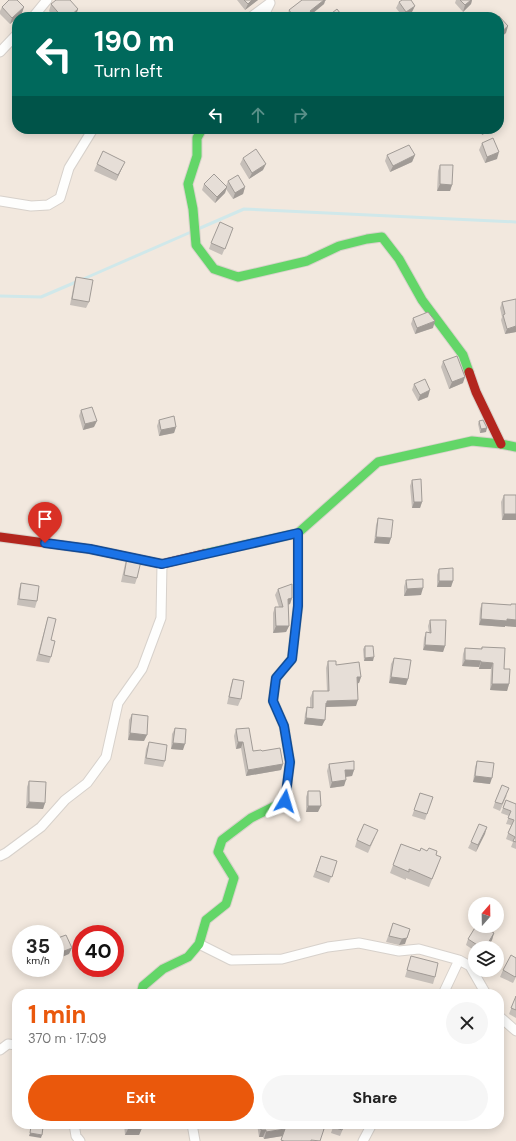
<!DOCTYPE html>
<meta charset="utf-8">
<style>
body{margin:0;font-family:"DM Sans",sans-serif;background:#f6f6f6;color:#222;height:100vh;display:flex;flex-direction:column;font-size:15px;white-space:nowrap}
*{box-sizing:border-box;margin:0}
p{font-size:13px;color:#767676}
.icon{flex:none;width:22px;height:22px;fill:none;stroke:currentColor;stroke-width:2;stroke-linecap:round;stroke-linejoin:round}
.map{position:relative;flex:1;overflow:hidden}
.sheet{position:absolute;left:12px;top:989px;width:492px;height:140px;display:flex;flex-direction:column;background:#fff;border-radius:16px;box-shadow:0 2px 10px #0003}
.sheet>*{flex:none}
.top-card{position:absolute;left:12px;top:12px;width:492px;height:122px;border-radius:16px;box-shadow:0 2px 10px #0003;background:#00695c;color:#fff;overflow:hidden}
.needle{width:26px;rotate:20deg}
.fabs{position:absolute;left:468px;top:897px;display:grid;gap:8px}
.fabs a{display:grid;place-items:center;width:36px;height:36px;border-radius:50%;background:#fff;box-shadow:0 2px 10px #0003;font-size:20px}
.speed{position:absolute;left:12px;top:925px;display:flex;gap:8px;font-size:20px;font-weight:700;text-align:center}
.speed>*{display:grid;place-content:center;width:52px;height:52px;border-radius:50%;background:#fff;box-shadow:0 2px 10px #0003;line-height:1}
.speed small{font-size:10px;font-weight:400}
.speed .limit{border:6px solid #d22;background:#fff;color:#111}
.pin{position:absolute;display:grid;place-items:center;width:34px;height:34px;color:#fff;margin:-41px -17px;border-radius:50% 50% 50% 0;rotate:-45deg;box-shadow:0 0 4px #0007}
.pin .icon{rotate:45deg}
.me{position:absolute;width:44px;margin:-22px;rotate:7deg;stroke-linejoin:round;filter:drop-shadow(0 0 3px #0008)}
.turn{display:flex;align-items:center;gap:14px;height:84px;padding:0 16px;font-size:18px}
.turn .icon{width:52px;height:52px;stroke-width:2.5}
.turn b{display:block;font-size:28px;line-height:34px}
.lanes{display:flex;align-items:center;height:38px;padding:0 16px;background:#0003;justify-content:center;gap:20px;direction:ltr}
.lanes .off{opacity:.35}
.round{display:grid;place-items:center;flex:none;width:42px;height:42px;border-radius:21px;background:#f6f6f6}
.summary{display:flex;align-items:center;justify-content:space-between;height:68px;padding:0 16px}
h1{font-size:24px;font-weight:700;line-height:30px;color:#ea580c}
.button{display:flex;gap:8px;margin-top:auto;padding:8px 16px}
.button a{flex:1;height:46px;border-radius:24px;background:#ea580c;color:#fff;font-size:16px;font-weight:700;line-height:46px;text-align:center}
.button a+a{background:#f6f6f6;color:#222}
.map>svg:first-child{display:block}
</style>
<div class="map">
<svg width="516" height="1141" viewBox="0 0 516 1141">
<rect width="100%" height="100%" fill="#f9f5f0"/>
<path fill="#f2e8de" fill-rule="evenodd" d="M0,0h516v1141h-516zM17,17h482v112h-482zM475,904h22v22h-22zM21,934h34v34h-34zM81,934h34v34h-34zM475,948h22v22h-22zM17,994h482v130h-482z"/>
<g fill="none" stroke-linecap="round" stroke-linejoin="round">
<path stroke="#d0e8ea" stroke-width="3" d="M198,229l46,-20 272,13
M81,280l110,-48
M0,296l41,1 35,-15"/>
<g stroke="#d7d1cb" stroke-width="11">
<path id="street" d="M33,17l14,-17
M251,17l19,-14 -7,14
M0,52l17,-18
M0,201l31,5 17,-1 12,-7 9,-30 24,-39
M0,856l6,-3 35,-26 24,-27 22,-17 19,-26 12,-54 24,-34 19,-51 1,-54
M199,944l32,16 51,-1 46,-12 31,-4 40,8 20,-2 40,11 11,6 16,28
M443,994l16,-34
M499,1016l17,15
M0,1050l8,-6 9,1
M74,1124l2,12 4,5
M192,1124l3,17
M363,1141l9,-17"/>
</g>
<g stroke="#d9d2cb" stroke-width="11">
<path id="fast" d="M202,129l-5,9v18l-9,28 5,25 3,36 18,24 24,8 69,-16 32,-15 28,-7 15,-2 17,22 23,41 41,55 6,17
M204,554l94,-21 80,-71 94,-21 29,3 15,3
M141,994l2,-8 20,-17 25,-12 11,-13 7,-24 20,-16 8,-26 -16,-26 4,-12 29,-22 34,-17 5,-39 -6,-36 -11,-25 3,-23 16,-19 6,-53v-73"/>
</g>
<g stroke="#d9d2cb" stroke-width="11">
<path id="jam" d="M469,372l7,20 25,52
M0,537l90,12 72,15 42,-10"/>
</g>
<use href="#street" stroke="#fefefd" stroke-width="9"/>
<use href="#fast" stroke="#63d668" stroke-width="9"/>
<use href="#jam" stroke="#b3261e" stroke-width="9"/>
</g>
<path fill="#c6bfb9" d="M237,0h21l-13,10z
M302,0h24l-1,1 -1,3 -12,10 3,3h-28l2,-7z
M456,0h16l-1,4 -8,8 -8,-9z
M399,2l13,10 -6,5h-3l-7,-9z
M51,4l27,5 -2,6 -2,2h-20l-5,-6z
M2,7l20,6 -5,4v1l-7,6 -10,-10v-3z
M479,129h14l-11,6z
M482,143l15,16 -12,4 -6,-13z
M387,155h28l-3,7 -22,10 -5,-11z
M243,158l20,12 -14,9 -9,-15z
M97,164l25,4 -6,13 -22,-10z
M440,165l12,20 -2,6h-13l1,-20z
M228,181l17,6 -2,7 -10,5 -7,-10 -1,4 -10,10 -13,-13 2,-6 22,2z
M231,234l-9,21 -13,-6 2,-6z
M76,277l13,25 -3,6 -16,-3 4,-22z
M502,302l14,30 -11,2 -4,-14 1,-3 -2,-9z
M413,318l20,10 -18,6 -4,-10z
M443,361l20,22 -14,6 -8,-22z
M414,384l14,13 -10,4 -6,-11z
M81,410l13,17 -11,3 -4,-14z
M159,420l17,7 -2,6 -15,3 -2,-10z
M479,421l7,11 -6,1 -2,-9z
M412,480l10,22 -2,6h-8l-2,-22z
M504,495l12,25h-14l-1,-18z
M378,518l13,20 -2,6 -15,-1 2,-18z
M127,558l10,20 -2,6 -14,-2 4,-18z
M439,569l14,12 -2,6h-14v-12z
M406,580l15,15 -17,1v-9z
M21,583l16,18 -2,7 -18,-3 2,-16z
M278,589l14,9 -2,6 -2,1 1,21 -3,6 -13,1v-20l2,-6h4l-4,-12z
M482,603l29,2 5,-1v23l-11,-1v1l-26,-2 1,-16z
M48,617l3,23v17l-2,6 -13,-2 10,-37z
M430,620l15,26 -2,6 -20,-2 1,-12 2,-6 3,1 -1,-7z
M365,646l8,15h-9l-1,-12z
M482,647l22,22 5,15 -2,7 -17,-1 1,-21h-12v-2l-17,-1 1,-12 2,-6 16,1z
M394,658l14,21 -2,6 -17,-2 2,-19z
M328,661l8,4 25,12 -2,6h-1l-2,23 -30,1 -4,19 -18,-2 1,-10 2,-7 3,1v-10l3,-7h14l-1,-23z
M233,679l8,20 -3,7 -11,-2 4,-19z
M132,714l12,27 -16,-1 1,-20z
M175,728l8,22 -12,-1 1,-15z
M236,729l17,22h9l21,13 -2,6 -35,6 -5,-28 -5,1 -2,-13z
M149,742l16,19 -2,6 -19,-3 2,-15z
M477,761l13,23 -17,-2 2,-15z
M329,764l25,6 -2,6 -6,1 -2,9 -14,2 -3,-17z
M29,781l16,22 -2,6 -17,-1 1,-21z
M308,791l10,21h-12v-15z
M420,793l13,4 -8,23 -13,-4z
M507,795l-7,16 -7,-3 2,-6z
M506,800l10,4v45l-5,-2 2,-5 -7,-3 5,-14 -5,-1 3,-8 -8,-3z
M487,827l-11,25 -8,-4 3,-6z
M375,837l-7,16 -13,-6 2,-7z
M401,844l19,7 16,4 2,10 -9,22 -23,-9v2l-16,-7z
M321,856l16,5 -8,22 -16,-6z
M393,923l12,21 -6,1 -13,-3z
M494,933l-2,7 -5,8h-12v3l-9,-6 2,-6z
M411,956l24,21 -2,7 -28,-7z
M516,958v19l-3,6 -13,-6 3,-7z
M516,996v22l-7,-4z
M124,1124h17l1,4 -3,7h-14z
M257,1124h53l10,17h-39l1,-5 -18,3 -1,-2h-4z
M334,1124h11l-5,12 -9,-3z"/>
<path fill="#a19b96" d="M252,0h6l-13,10 3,-6z
M324,0h2l-1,1 -1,3 -16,13 2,-6z
M471,0h1l-1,4 -8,8 2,-7z
M415,6l-3,6 -6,5h-2l2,-5z
M24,7l-2,6 -4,4h-1v1l-7,6 2,-6z
M78,9l-2,6 -2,2h-5z
M508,26l-2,7 -7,6v-5z
M484,129h9l-11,6z
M499,152l-2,7 -12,4 2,-6z
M415,155l-3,7 -22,10 3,-6z
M125,162l-3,6 -6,13 2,-6z
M266,164l-3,6 -14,9 3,-6z
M440,184l12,1 -2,6h-13z
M227,187l-2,6 -10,10 2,-6z
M245,187l-2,7 -10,5 2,-6z
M435,321l-2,7 -18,6 2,-6z
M516,326v6l-11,2 2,-5z
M465,377l-2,6 -14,6 3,-7z
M430,390l-2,7 -10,4 2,-6z
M97,421l-3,6 -11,3 2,-6z
M176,427l-2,6 -15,3 2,-6z
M487,428l-1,4 -6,1 1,-4z
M414,502h8l-2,6h-8z
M504,514h12v6h-14z
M376,537l15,1 -2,6 -15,-1z
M439,581h14l-2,6h-14z
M423,588l-2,7 -17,1 3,-7z
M292,598l-2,6 -4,1 2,-6z
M481,619h26l9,1v7l-11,-1v1l-26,-2z
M276,626h13l-3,6 -13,1z
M425,645l20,1 -2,6 -20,-2z
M374,657l-1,4h-9l1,-3z
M465,660l16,1 -2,6 -17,-1z
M481,662l12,1 -2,6h-12z
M357,677h4l-2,6 -4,1z
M391,677l17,2 -2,6 -17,-2z
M492,684h17l-2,7 -17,-1z
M358,700l-2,6 -30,1v-4l1,-2z
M306,718l19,2 -3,6 -18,-2z
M130,733l17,2 -3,6 -16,-1z
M238,742h5l-2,6 -5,1z
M173,743l12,1 -2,6 -12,-1z
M283,764l-2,6 -35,6 2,-6z
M345,770h9l-2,6 -9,1z
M475,776l17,2 -2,6 -17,-2z
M346,780l-2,6 -14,2 2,-6z
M29,802l16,1 -2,6 -17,-1z
M308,806h13l-3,6h-12z
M487,827l-2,7 -9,18 2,-7z
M410,929l-5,15 -6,1 3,-6z
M494,933l-2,7 -5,8h-2z
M72,948l-3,6 -14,6v-3l1,-3z
M142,1128l-3,7h-14l3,-6z
M285,1129l-2,7 -19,3 2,-7z
M261,1130h5l-3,7h-4z
M30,1133l12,2 -1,3 -12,-2z"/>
<path fill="#e6ded7" stroke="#a19b96" d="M9,0h8l7,7 -12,11 -10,-11z
M56,0h14l8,9 -9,8h-7l-11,-13z
M244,0h8l-4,4z
M302,0h22l-14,11 5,6h-21l-5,-7z
M402,0h9l4,6 -9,6 -7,-10z
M460,0h11l-6,5z
M337,9l6,8h-16z
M499,16l9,10 -9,8v-17h-2z
M493,138l6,14 -12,5 -5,-14z
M409,145l6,10 -22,11 -6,-11z
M256,149l10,15 -14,9 -9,-15z
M103,151l22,11 -7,13 -21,-11z
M440,165h13l-1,20 -12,-1z
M214,174l13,13 -10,10 -13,-13z
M238,175l7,12 -10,6 -7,-12z
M220,222l13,6 -8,21 -14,-6z
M76,277l17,3 -4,22 -17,-3z
M516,299v27l-9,3 -4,-14 2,-1 -3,-12z
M428,312l7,9 -18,7 -4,-10z
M457,356l8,21 -13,5 -9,-21z
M425,379l5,11 -10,5 -6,-11z
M92,407l5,14 -12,3 -4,-14z
M174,416l2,11 -15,3 -2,-10z
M483,420l4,8 -6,1 -2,-8z
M421,479l1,23h-8l-2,-22z
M504,495h12v19h-12z
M378,518l15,2 -2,18 -15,-1z
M127,558l14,3 -4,17 -13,-3z
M453,568v13h-14v-12z
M423,579v9l-16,1 -1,-9z
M21,583l18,3 -2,15 -18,-2z
M292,584v14l-4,1 1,27h-13l-1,-19h8l-5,-18z
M482,603l29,2v-1h5v16l-9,-1v2l-26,-2z
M48,617l8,2 -5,21 4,1 -4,16 -12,-3z
M430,620h16l-1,26 -20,-1 1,-13 5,1z
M365,646h8l1,11 -9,1z
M482,647l23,1 -1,21h6l-1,15h-17l1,-21 -12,-1v-1l-16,-1v-12l17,1z
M394,658l17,2 -3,19 -17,-2z
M328,661h8v4l23,-3 2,15h-4l1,23 -31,1v2h-1l-1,17 -19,-2 1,-11 6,1v-17h16z
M233,679l11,2 -3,18 -12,-2z
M132,714l16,2 -1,19 -17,-2z
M175,728l11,1 -1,15 -12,-1z
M249,728l4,23 8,-1 1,1 18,-3 3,16 -35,6 -5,-28h-5l-2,-13z
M149,742l18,3 -2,16 -19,-3z
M354,761v9h-9l1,10 -14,2 -3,-18z
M477,761l17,2 -2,15 -17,-2z
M29,781l17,1 -1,21 -16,-1z
M502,785l7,3 -7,16 -7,-2z
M308,791h12l1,15h-13z
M420,793l13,4 -6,17 -13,-4z
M506,800l10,4v38l-3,-1 2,-4 -7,-4 6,-13 -6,-2 3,-7 -8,-3z
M364,824l14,6 -8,16 -13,-6z
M479,824l8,3 -9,18 -7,-3z
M401,844l19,7 1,-3 6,3 2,-3 8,3 -1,4 5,2 -9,22 -23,-10v3l-16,-7z
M321,856l16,5 -5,16 -16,-6z
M393,923l17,6 -3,9 -5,1 -13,-3z
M476,926h7l11,7 -9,15h-3l-14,-9z
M66,935l6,13 -16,6 -1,-3v-12z
M511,955l5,3v18l-1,1 -12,-7z
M411,956l27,7 -3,14 -28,-7z
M516,996v14l-5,-2z
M127,1124h14l1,4 -14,1z
M260,1124h50l14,5 -4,12 -9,-1v1h-27l-3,-1 4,-11 -19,3v-2h-5z
M334,1124h10l-2,6 -9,-3z
M31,1126l12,1 -1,8 -12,-2z"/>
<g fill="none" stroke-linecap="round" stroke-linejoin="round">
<g stroke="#114b97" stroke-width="10">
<path id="route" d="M45,543l45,6 72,15 136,-31v73l-6,53 -16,19 -3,23 11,25 6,36 -5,39"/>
</g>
<use href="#route" stroke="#1a73e8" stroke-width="7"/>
</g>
</svg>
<div class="fabs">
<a><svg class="needle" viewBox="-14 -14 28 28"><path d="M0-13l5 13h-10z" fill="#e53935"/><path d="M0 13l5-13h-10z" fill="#767676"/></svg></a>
<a><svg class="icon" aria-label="layers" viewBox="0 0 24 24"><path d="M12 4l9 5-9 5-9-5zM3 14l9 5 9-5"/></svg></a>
</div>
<div class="speed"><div>35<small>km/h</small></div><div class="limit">40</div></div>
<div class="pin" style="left:45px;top:543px;background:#d93025"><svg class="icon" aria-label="arrive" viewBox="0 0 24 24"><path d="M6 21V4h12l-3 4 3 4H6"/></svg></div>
<svg class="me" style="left:285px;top:801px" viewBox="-20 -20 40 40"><path d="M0-17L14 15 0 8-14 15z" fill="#1a73e8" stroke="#fff" stroke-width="4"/></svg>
<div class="top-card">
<div class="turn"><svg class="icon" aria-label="left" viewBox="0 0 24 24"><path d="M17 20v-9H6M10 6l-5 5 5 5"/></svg><div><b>190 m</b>Turn left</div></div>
<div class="lanes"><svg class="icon" aria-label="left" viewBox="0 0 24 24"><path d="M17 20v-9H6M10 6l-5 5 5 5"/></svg><svg class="icon off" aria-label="ahead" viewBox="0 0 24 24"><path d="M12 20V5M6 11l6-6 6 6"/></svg><svg class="icon off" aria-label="right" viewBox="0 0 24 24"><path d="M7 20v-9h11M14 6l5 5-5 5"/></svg></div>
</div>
<section class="sheet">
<div class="summary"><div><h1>1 min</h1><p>370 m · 17:09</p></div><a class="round"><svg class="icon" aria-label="close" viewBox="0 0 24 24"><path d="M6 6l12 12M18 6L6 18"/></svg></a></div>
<div class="button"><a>Exit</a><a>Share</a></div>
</section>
</div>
